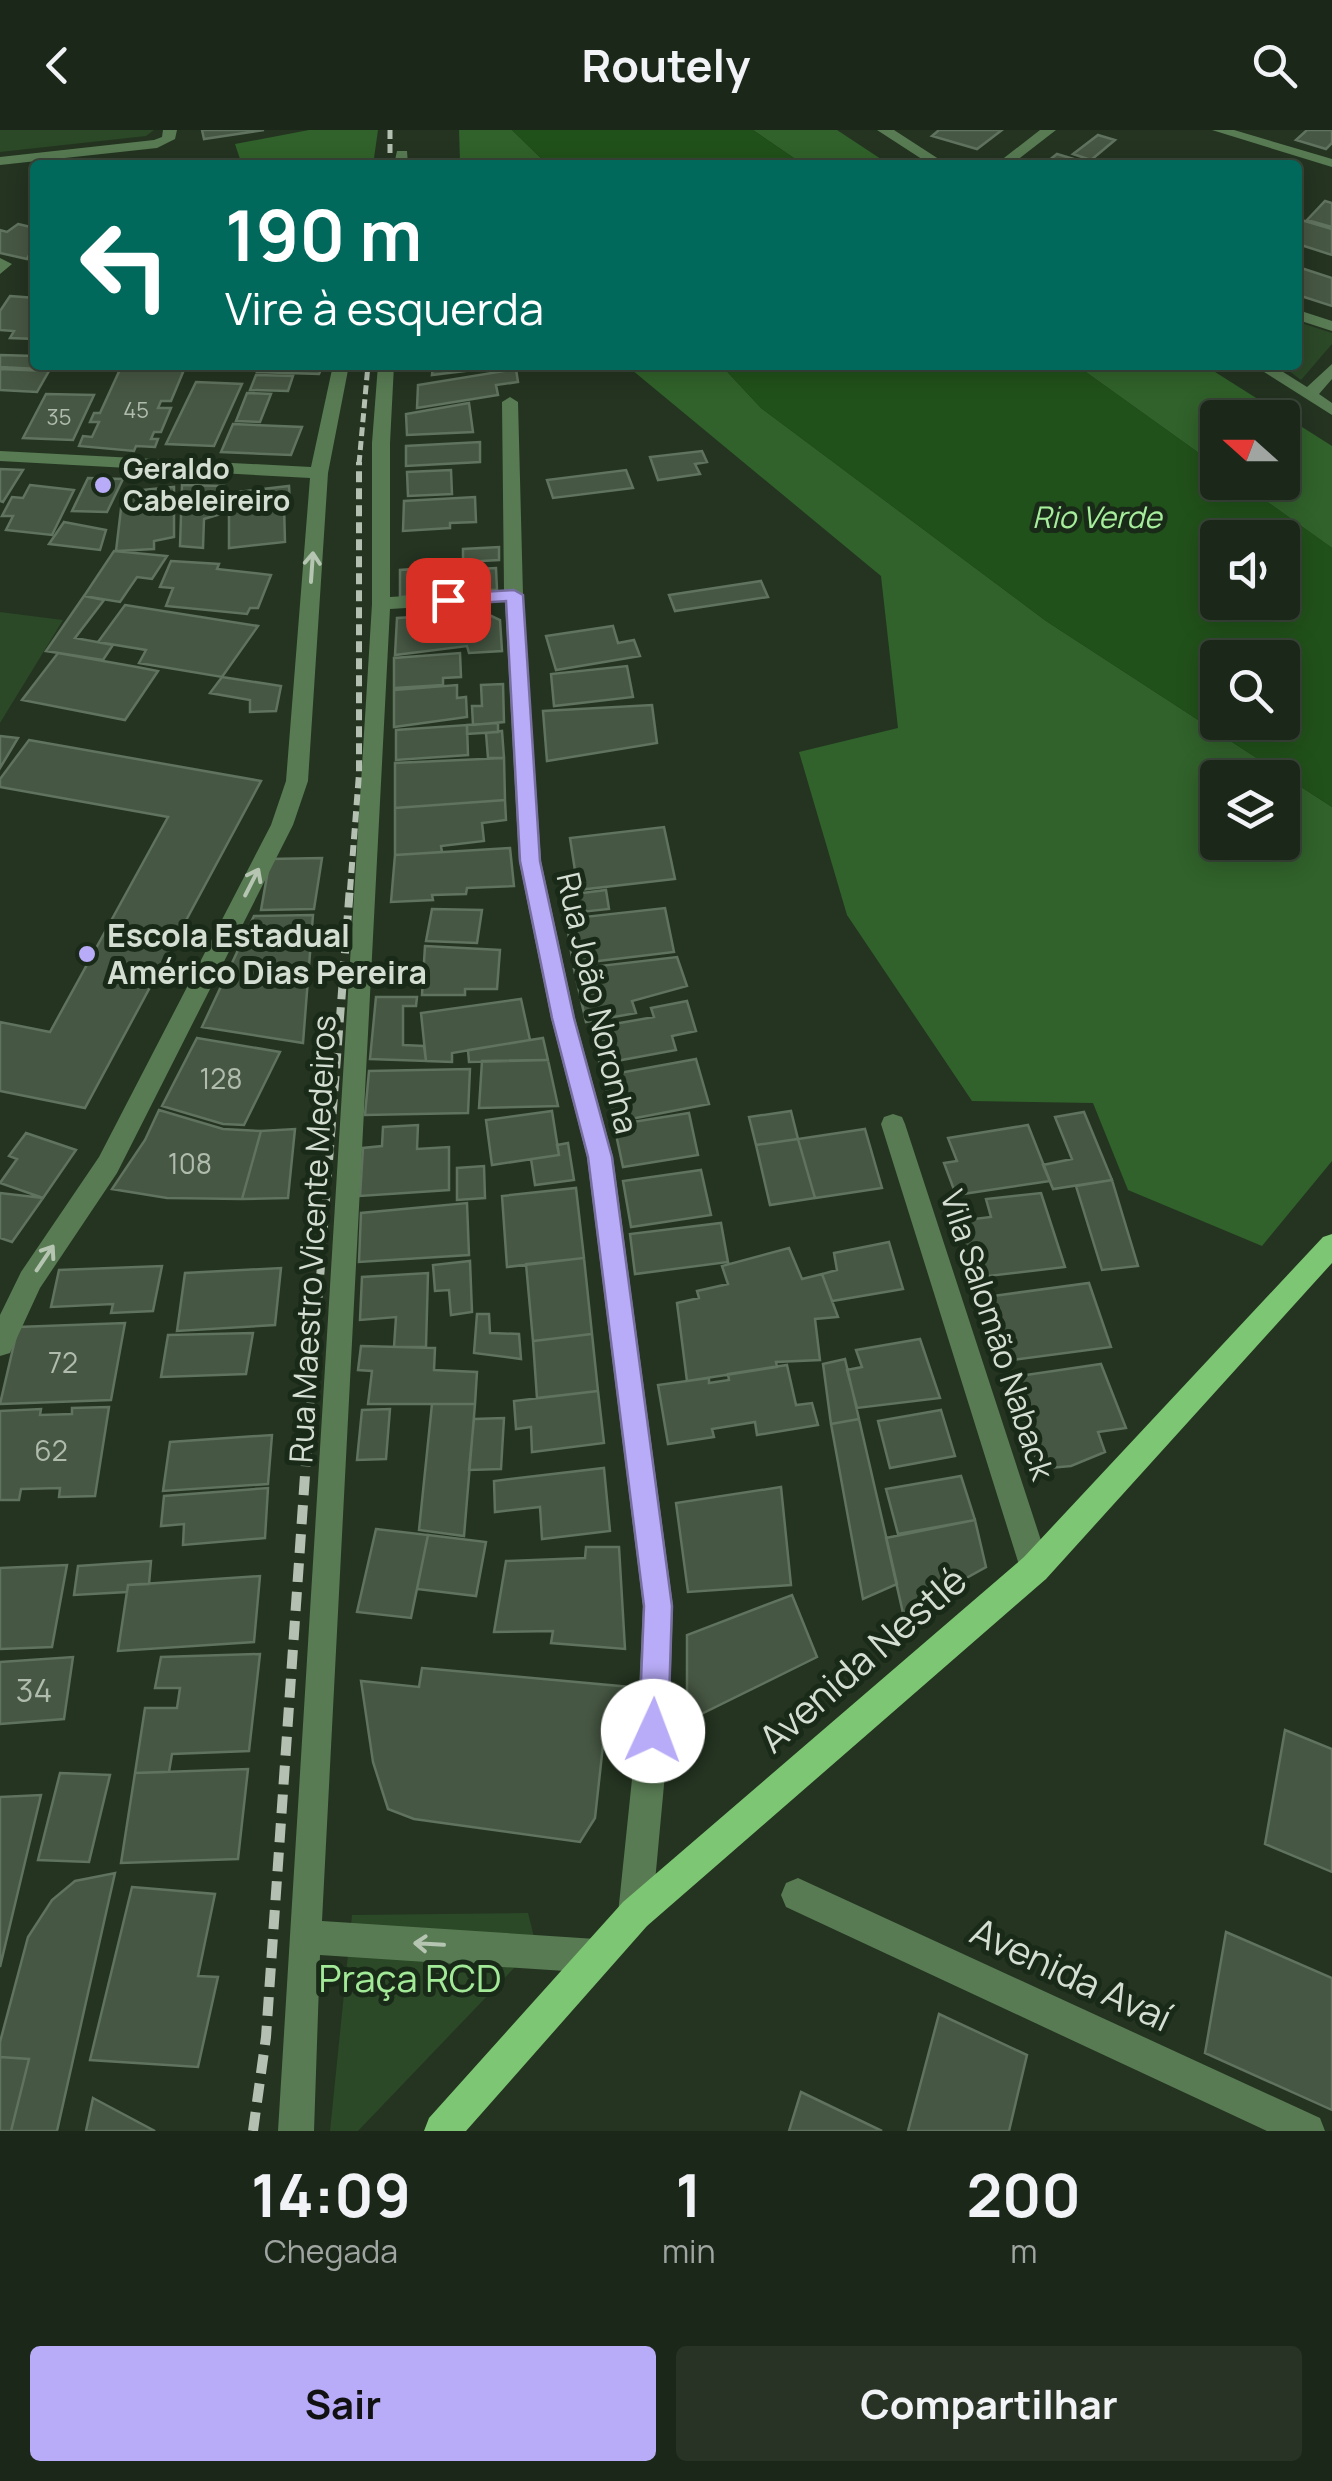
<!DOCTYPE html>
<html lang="pt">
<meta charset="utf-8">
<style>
body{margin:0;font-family:Manrope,sans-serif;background:#283326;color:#f1f3f6;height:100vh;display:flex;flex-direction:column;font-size:38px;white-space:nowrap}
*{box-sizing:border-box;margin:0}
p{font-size:32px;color:#a0a5a2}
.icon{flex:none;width:55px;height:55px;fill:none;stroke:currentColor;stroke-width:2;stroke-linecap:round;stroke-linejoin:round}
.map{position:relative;height:2001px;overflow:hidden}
.sheet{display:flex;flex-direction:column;background:#1b2719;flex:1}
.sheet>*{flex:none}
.hud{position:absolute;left:30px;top:30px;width:1272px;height:210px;border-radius:10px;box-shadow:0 5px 25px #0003,0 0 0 2px #394438;background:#00695c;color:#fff;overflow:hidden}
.needle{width:65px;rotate:291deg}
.buttons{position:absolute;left:1200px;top:270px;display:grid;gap:20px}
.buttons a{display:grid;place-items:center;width:100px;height:100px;border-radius:10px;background:#1b2719;box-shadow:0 5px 25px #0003,0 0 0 2px #394438;font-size:50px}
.pin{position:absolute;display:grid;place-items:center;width:85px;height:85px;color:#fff;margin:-42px;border-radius:20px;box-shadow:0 5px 15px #0006}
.me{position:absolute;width:110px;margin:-55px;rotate:2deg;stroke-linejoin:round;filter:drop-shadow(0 0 8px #0008)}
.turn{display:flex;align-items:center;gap:35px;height:210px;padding:0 30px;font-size:45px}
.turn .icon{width:130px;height:130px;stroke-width:2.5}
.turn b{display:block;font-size:70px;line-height:85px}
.eta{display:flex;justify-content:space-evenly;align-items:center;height:170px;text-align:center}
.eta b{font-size:60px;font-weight:700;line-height:70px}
.primary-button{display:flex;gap:20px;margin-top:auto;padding:20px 30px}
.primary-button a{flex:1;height:115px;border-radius:10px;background:#b8abf7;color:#111;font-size:40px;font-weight:700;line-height:115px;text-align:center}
.primary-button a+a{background:#283326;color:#f1f3f6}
header{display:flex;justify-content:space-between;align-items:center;height:130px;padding:0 30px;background:#1b2719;font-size:45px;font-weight:700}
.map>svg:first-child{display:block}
</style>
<header><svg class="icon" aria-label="back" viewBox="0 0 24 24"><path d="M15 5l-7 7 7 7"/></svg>Routely<svg class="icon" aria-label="search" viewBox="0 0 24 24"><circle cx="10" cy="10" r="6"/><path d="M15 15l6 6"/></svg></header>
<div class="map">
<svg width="1332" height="2001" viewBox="0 0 1332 2001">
<rect width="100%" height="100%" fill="#243421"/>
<path fill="#2b4827" d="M0,0h154l-8,6 -146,16z
M1298,192l34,11v11l-31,36 -20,-15h17z
M0,482l63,8 -63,103z
M528,1783l8,32 -178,186h-28l22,-216z"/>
<path fill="#31622b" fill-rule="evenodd" d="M309,0h69l-5,35h-131l-7,-21z
M459,0h53l36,35h-80l-8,-5z
M753,0h84l53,35h-86z
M626,235h95l40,43 285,213 286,186v354l-70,85 -134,-56 -35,-87 -121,-2 -125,-186 -48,-163 99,-24 -17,-152zM1218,648h64v64h-64z
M1076,235h128l128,81v102l-91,-65 41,-1v-64h-64l-1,48z"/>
<path fill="#21511a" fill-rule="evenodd" d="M512,0h241l51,35h-256z
M721,235h355l141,101 1,16 23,1 91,65v259l-286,-186 -285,-213zM1218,408h64v64h-64zM1218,528h64v64h-64z"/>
<path fill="#465743" stroke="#60735e" stroke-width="2.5" d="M202,0h62l-60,9z
M939,0h63l-25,19 -45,-13z
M1307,0h25v13l-6,6 -30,-9z
M1098,5l17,5 -24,20 -18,-6z
M1057,24l37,11h-51z
M1325,71l7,2v24l-25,-7z
M1298,89l34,10v26l-34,-11z
M18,94l17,4v16l-8,15 -27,-6v-23l7,2z
M1298,137l34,11v28l-34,-11z
M10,166l25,2v41l-25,-1 4,-7 -14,-1v-19z
M0,225l35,1v9h26l-4,5 -57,-3z
M122,235h64l-15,36h-10l-3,7h13l-10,24h-7l-3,7h7l-3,8 -19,-1 -2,5 -55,-5 4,-10 9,1 7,-15h-9l4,-9h6z
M259,235h64l-4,9 -62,-2z
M433,235h56l1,3 -58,7z
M0,239l49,2 -12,21 -37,-2z
M516,239l2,13 -22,3 2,10 -81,13 1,-23z
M256,245l37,1 -5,15 -38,-1z
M196,252l46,2 -28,62 -48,-2z
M247,263l24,1 -11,28 -24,-1z
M46,264l48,1 -21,45 -50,-2z
M469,273l4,29 -66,3 -1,-21z
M233,294l69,3 -11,28 -70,-3z
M480,312v20l-74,4v-20z
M702,321l5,11 -12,2 5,10 -42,6 -8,-23z
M0,339l23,1 -20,32 -3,-1z
M451,340l1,24 -44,2 -1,-24z
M626,340l7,18 -80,10 -6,-18z
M88,348l35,1 -16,33 -35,-1z
M30,355l44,5 -22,45 -46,-5 7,-14h-11l10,-19 11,1z
M182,355l42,1v27l-20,6 -1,29 -23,-2z
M289,356l1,18 -6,1 1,37 -56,6v-55z
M174,357v50l-20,4v8l-38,2 7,-59z
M475,367l1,25 -26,1v5l-47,3 1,-30z
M64,392l42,8 -6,20 -51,-6z
M499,417v13l-36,2v-13z
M114,421l53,5 -15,23 -15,-2 -17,25 -36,-6z
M171,431l48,3 -2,5 54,6 -13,33h-8l-3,6 -81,-8 7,-18 -13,-1z
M457,436l1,28 -58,3v-27z
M496,438l1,22 -39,-1 -1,-19z
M761,451l7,16 -93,14 -6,-16z
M84,466l20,4 -29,38 38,7 -10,15 -57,-9z
M125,475l133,21 -36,51 -83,-14 7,-13 -48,-8z
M485,483l15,7 2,31 -33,2 -2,-7 -72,9 2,-37z
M613,496l5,17 16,-3 6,16 -84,14 -10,-34z
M58,523l79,14 21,4 -33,49 -103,-20z
M460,523l1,24 -18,1v7l-49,3v-30z
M627,536l6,31 -79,9 -3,-32z
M222,547l59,9 -5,25 -26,1v-12l-40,-7z
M503,554l1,38 -31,3 -1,-19h10l-1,-21z
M457,555v13l9,-1 1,20 -73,10v-37z
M652,575l5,38 -110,18 -4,-50z
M498,593v9l-31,2v-9z
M467,595l1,30 -72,5v-30z
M502,601l2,27h-16l-2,-25z
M0,606l18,2 -18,30z
M29,610l232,41 -176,327 -85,-17v-69l50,10 118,-215 -168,-30v-8z
M504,628l1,42 -110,8v-45z
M505,670l1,20 -24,3 2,18 -43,5 1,6 -47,3v-47z
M664,697l11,52 -97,11 -8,-52z
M510,718l4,38 -47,2 -1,6 -34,1 1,5 -42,2 4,-47z
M322,728l-8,51 -53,1 9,-51z
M606,760l3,19 -47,5 -3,-18z
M665,778l9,44 -101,12 -7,-45z
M432,779l50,1 -5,33 -51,-2z
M313,785l-10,128 -101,-16 52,-111z
M425,816l75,4 -3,39h-32v6h-43z
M677,827l10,29 -55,15 4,12 -50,9 -12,-53z
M376,867h41l-1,9h-13v39l21,1 2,15 -56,-2z
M521,869l9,41 -78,13v9l-26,-1 -5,-48z
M687,871l9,30 -24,5 4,14 -76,14 -9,-36 63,-11 -3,-9z
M197,908l83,14 -36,73 -21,-1 -61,-18z
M543,908l5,22 -79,2 -1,-12z
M696,929l13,45 -94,18 -12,-46z
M548,930l10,46 -79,2 3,-47z
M470,939l-2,44 -103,2 4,-44z
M159,980l64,19 38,2 -19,68 -75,-1 -55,-9 33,-49z
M552,981l7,44 -67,10 -6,-45z
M791,981l7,28 -42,6 -7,-28z
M1084,982l28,68 -59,9 -10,-24 29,-6 -17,-42z
M689,983l9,42 -75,12 -9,-42z
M418,995l-1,24 32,-2v43l-89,6 3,-48 19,-2 1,-19z
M1028,995l22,56 -94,14 -12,-32 13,-2 -9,-23z
M295,999l-7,69 -46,1 19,-68z
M865,999l17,59 -67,10 -17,-59z
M26,1003l50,17 -33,48 -43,-15 17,-24 -8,-3z
M798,1009l17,59 -45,7 -14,-60z
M568,1013l6,37 -39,5 -4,-26 28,-4 -2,-10z
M484,1036l1,32 -28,2v-32z
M701,1040l10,45 -80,12 -8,-46z
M1112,1050l26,86 -36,4 -26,-84z
M576,1058l8,70 -77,9 -5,-71z
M0,1063l43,5 -31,44 -12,-4z
M1041,1063l24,74 -94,11 -14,-57 34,-4 -5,-18z
M467,1073l2,52 -110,7 2,-49z
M721,1093l7,39 -93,12 -5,-40z
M889,1112l14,47 -71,12 -10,-27 15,-4 -3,-17z
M789,1118l13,31 20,-5 16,43 -23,2 5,41 -44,2 1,5 -90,14 -10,-78 22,-5 -2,-7 31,-7 -6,-18z
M584,1128l8,76 -59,7 -7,-77z
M470,1131l2,51 -21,3 -2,-25 -14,1 -2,-26z
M162,1136l-9,45 -42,2 2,-9 -62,3 8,-37z
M281,1138l-6,57 -98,6 8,-58z
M428,1143l-2,74h-32l2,-30 -36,3 2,-43z
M1089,1153l22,64 -98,13 -20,-64z
M477,1184h12l1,19 29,1 2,25 -47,-6z
M125,1193l-14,77 -111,4 18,-77z
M253,1203l-7,41 -85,3 7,-42z
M592,1204l6,57 -61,7 -4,-57z
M920,1209l20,59 -83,10 -10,-38 15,-3 -6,-17z
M361,1216l74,2 -1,22 43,2 -2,32h-107l4,-33 -14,-1z
M845,1229l14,60 -28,5 -8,-60z
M1101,1234l25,64 -28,4 7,20 -34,14 -32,3 -27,-92z
M787,1235l9,40 16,-2 6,22 -61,10 -2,-13 -43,7 2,8 -46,7 -10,-59 51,-7v5l20,-3 -1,-6z
M598,1261l6,52 -72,9 -1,-25 -15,2 -2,-28z
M432,1274h43l-11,132 -45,-6z
M109,1277l-14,89 -36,1 1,-9 -39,1 -2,11h-19v-89l41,-2 -1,6 32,-1v-6z
M390,1279l-4,50 -29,1 5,-50z
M941,1280l14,46 -65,12 -12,-47z
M504,1288l-3,51 -32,1 5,-51z
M859,1289l38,165 -34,15 -32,-175z
M272,1305l-4,49 -105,7 7,-49z
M604,1338l6,63 -68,8 -2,-32 -45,5 -1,-31z
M961,1346l14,44 -77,14 -12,-45z
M781,1357l10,98 -103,7 -12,-89z
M268,1358l-3,50 -82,7 1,-21 -23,2 3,-30z
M975,1390l11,47 -83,46 -17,-75z
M376,1399l52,6 -17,83 -54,-6z
M428,1405l58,7 -10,54 -59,-7z
M586,1417h33l6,102 -74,-6 2,-12 -59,1 12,-71 79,-3z
M151,1431l-2,23 -21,1 -1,7 -53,3 4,-29z
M67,1435l-15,82 -52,2v-81z
M260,1446l-6,66 -136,9 10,-66z
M792,1465l25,62 -130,64v-86z
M260,1524l-11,97 -77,3 -3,18 -34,1 10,-65h32l3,-20h-25l6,-31z
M73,1527l-9,62 -64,5v-62z
M422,1538l219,20 -4,42 -32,-3 -10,91 -15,24 -166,-23 -26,-10 -15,-47 -12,-81 58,6z
M1285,1600l47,19v123l-67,-28z
M248,1639l-10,90 -117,4 14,-90z
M60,1643l50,2 -21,87 -51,-2z
M41,1665l-41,172v-170z
M115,1743l-58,258h-57v-89l28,-105 24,-37 23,-19z
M132,1757l83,7 -17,82 20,1 -20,90 -108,-7z
M1226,1802l106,46v132l-127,-57z
M939,1884l88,41 -18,76h-101z
M0,1927l29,2 -18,72h-11z
M801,1962l81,39h-93z
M93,1968l62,33h-69z"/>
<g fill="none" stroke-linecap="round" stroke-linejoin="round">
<path fill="#587b53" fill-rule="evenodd" d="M163,0h14l-2,9 -18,9 -157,17v-8l154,-17 8,-3z
M877,0h17l54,35h-17z
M1040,0h16l-45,35h-16z
M1212,0h22l98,29v8z
M397,21h10l1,14h-14z
M0,128l12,6 -12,10z
M1298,180l34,11v10l-34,-11z
M1332,234v15l-13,15 13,9v12l-79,-50h19l35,22z
M333,235h16l-21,108 -20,308 -15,44 -176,348 -77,115 -30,65 -10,3v-41l21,-43 78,-115 172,-332 15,-44 24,-303 -310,-17v-10l311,16z
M378,235h16l-4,78v154l114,-7 -2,-188 8,-5 8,5 5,193 18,266 34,157 38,139 60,449 -4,125 -17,183 -5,12 -12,5 -12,-5 -5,-12 19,-183 6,-125 -56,-449 -36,-139 -32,-157 -14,-259 -115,7 -68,1312 274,18 12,5 5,12 -5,12 -12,5 -276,-18 -6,176h-36l94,-1527v-161z
M893,984l9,3 3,7 145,444 -4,11 -11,4 -11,-4 -4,-11 -139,-444 3,-7z
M798,1748l522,240 5,13h-58l-481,-224 -5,-12 5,-12z"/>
<path fill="#7dc673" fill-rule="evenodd" d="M1332,1104v29l-286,316 -399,347 -181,205h-42l5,-13 194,-216 401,-345 299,-320z"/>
<path stroke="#b4c0b2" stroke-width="5" stroke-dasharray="9 5" stroke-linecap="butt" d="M390,0v35
M359,334l9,-99"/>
<path stroke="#b4c0b2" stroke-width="6" stroke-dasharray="11 6" stroke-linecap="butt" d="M350,760l9,-116v-312"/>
<path stroke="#b4c0b2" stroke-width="8" stroke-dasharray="15 8" stroke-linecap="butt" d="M308,1305l42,-548"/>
<path stroke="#b4c0b2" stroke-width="10" stroke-dasharray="19 10" stroke-linecap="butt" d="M253,2001l13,-94 42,-605"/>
</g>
<defs><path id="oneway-shaft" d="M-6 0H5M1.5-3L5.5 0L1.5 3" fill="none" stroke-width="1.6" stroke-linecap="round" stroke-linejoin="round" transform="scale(2.5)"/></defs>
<g stroke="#b5c5b2">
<use href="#oneway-shaft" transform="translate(312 437) rotate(-86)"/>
<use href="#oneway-shaft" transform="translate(252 752) rotate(-63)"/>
<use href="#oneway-shaft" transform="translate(45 1128) rotate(-56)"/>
<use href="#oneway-shaft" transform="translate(429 1814) rotate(-177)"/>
</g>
<path fill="#b8abf7" stroke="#786fa1" stroke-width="2.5" d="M514,460l9,5 17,266 34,157 38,139 60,449 -4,125 -5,10 -10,4 -10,-4 -4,-10 5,-125 -56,-449 -36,-139 -32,-157 -14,-260 -58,4 -9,-5 9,-6z"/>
<g fill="#b8abf7" stroke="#1a2a18" stroke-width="4">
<circle cx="103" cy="355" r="10"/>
<circle cx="87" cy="824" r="10"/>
</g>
<g text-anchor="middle" stroke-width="10" stroke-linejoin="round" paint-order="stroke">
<g font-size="22" fill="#b0bcae">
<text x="136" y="288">45</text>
<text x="59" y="295">35</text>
</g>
<g font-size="28" font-weight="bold" fill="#d4ded2" stroke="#1a2a18" text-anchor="start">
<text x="123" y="349">Geraldo<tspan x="123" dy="32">Cabeleireiro</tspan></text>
</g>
<g font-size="28" fill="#b0bcae">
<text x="221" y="959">128</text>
<text x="190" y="1044">108</text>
<text x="63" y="1243">72</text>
<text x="51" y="1331">62</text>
</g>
<g font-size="30" font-style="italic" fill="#a7ee9c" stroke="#1a2a18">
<text x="1097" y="398">Rio Verde</text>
</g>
<g font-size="32" font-weight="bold" fill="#d4ded2" stroke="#1a2a18" text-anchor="start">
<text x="107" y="817">Escola Estadual<tspan x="107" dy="37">Américo Dias Pereira</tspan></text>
</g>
<g font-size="32" fill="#d4ded2" stroke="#1a2a18">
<text transform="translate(597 873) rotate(77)" y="11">Rua João Noronha</text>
<text transform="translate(313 1109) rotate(-87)" y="11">Rua Maestro Vicente Medeiros</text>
<text transform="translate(997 1205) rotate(72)" y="11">Vila Salomão Naback</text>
</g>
<g font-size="32" fill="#b0bcae">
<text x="34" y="1572">34</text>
</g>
<g font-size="38" fill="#d4ded2" stroke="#1a2a18">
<text transform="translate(863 1530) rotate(-41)" y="13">Avenida Nestlé</text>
<text transform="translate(1071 1845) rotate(25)" y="13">Avenida Avaí</text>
</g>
<g font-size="38" fill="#a2ea98" stroke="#1a2a18">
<text x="410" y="1862">Praça RCD</text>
</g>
</g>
</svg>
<div class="buttons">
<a><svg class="needle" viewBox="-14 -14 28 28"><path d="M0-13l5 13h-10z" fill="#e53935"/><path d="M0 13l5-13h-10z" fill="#a0a5a2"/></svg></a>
<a><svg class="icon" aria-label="sound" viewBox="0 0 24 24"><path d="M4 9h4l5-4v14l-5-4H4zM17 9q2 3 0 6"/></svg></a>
<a><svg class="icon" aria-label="search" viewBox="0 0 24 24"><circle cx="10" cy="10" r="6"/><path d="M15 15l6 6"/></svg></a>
<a><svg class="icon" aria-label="layers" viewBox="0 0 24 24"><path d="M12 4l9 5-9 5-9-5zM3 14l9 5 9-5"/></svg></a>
</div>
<div class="pin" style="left:448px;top:470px;background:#d93025"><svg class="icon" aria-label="arrive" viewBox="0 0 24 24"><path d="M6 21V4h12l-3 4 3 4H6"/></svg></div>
<svg class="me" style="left:653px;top:1601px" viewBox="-20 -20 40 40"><circle r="19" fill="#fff"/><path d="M0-13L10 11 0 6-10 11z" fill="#b8abf7"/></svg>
<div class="hud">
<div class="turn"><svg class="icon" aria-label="left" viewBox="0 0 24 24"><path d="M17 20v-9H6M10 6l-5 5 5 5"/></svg><div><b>190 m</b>Vire à esquerda</div></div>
</div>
</div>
<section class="sheet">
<div class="eta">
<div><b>14:09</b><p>Chegada</p></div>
<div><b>1</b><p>min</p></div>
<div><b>200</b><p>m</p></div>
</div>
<div class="primary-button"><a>Sair</a><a>Compartilhar</a></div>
</section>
